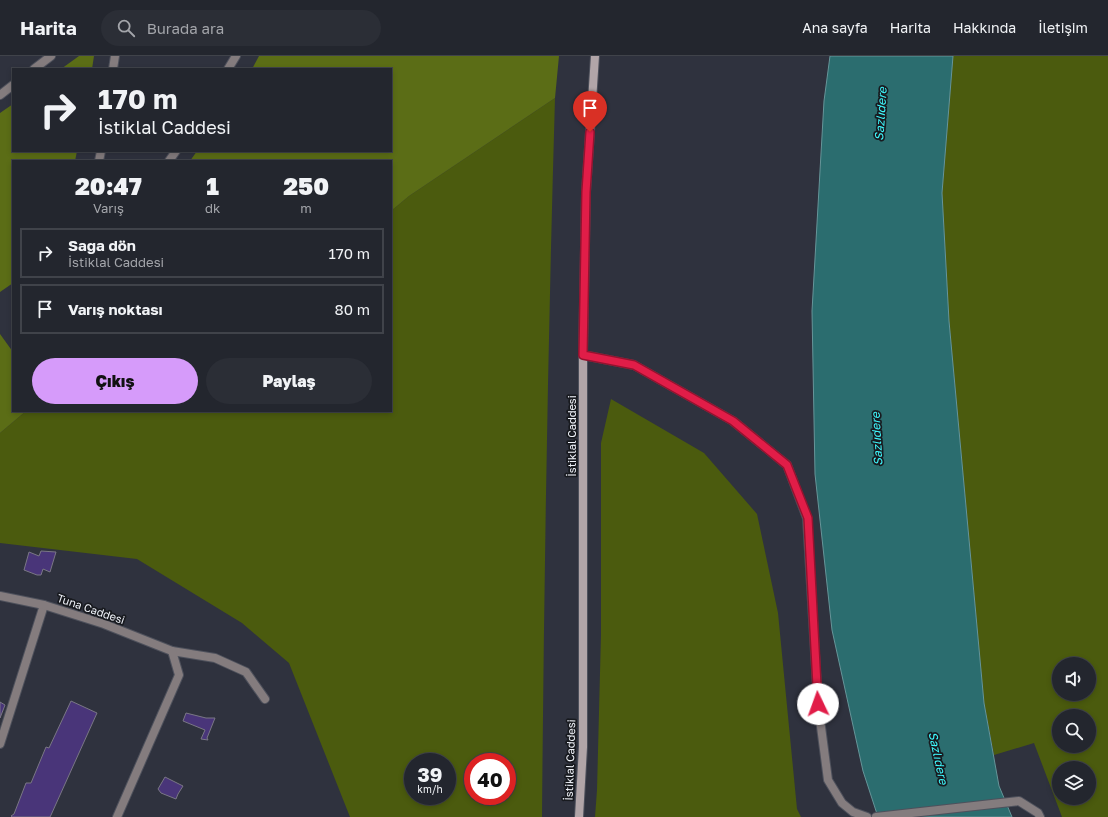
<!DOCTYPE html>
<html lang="tr">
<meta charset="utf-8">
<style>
body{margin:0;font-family:"Golos Text",sans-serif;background:#2b2e36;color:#f1f3f6;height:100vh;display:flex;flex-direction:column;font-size:15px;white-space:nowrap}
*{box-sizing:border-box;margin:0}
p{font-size:13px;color:#a3a5aa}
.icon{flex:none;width:22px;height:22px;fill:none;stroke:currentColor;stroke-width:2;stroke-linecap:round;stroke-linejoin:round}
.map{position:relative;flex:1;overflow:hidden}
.panel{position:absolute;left:12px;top:104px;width:380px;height:252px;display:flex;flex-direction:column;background:#23262e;border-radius:0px;box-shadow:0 2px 6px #0003,0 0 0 1px #40434a}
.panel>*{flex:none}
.hud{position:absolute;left:12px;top:12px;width:380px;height:84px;border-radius:0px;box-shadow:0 2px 6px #0003,0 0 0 1px #40434a;background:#23262e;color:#f1f3f6;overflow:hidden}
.tools{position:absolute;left:1052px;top:601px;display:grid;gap:8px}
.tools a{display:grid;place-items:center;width:44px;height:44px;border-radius:50%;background:#23262e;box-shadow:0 2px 6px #0003,0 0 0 1px #40434a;font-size:20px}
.speed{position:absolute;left:404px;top:697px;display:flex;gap:8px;font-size:20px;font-weight:700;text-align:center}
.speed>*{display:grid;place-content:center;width:52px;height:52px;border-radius:50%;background:#23262e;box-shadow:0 2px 6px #0003,0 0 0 1px #40434a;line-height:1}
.speed small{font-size:10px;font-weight:400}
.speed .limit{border:6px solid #d22;background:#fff;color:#111}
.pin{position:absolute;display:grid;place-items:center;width:34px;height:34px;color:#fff;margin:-41px -17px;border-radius:50% 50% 50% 0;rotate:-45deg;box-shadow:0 0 4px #0007}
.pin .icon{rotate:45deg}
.me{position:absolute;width:44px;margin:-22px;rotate:357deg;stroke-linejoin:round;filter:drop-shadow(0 0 3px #0008)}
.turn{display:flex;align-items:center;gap:14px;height:84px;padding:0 20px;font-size:18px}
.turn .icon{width:52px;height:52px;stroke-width:2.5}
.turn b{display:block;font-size:28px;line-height:34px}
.eta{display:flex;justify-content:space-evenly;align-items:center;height:68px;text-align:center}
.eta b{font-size:24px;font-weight:800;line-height:28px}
.cta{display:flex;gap:8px;margin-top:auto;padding:8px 20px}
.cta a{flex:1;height:46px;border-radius:24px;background:#d69bfa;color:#111;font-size:16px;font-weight:800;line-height:46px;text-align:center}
.cta a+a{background:#2b2e36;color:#f1f3f6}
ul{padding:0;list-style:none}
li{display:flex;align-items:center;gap:12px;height:50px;margin:0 8px 6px;padding:0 12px;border:2px solid #40434a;border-radius:0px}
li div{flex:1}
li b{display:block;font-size:15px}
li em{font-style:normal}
header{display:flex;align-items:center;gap:24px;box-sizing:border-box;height:56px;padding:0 20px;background:#23262e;border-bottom:1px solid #40434a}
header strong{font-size:19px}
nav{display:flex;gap:22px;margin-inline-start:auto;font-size:14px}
.search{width:280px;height:36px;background:#2b2e36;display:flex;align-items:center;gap:10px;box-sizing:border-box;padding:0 14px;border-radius:22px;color:#a3a5aa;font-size:15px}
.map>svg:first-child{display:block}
</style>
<header>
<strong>Harita</strong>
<div class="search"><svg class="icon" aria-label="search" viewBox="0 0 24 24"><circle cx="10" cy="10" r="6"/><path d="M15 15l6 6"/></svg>Burada ara</div>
<nav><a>Ana sayfa</a><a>Harita</a><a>Hakkında</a><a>İletişim</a></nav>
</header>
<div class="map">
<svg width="1108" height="761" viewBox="0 0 1108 761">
<rect width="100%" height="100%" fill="#2f323e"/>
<path fill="#4b5b0e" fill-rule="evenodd" d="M953,0h155v761h-46l-28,-74 -40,12 -10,-52 -35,-382 -7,-128zM1059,608h30v30h-30zM1059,660h30v30h-30zM1059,712h30v30h-30z
M555,42c-7,240 -11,479 -13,719h-192l-61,-154 -47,-40 -105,-64 -137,-16v-110l26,-22h365v-200l18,-15zM413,706h34v34h-34zM473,706h34v34h-34z
M611,343l93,54 53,61 21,99 19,196 4,8h-206l2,-27 4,-156v-191z"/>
<path fill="#5b6d16" d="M79,0h15l-2,13h-31z
M259,0h300l-4,42 -146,98 -18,15v-50h-201l7,-10h194v-82h-139z
M13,48v47h64l-2,10h-62v122l-13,9v-179z
M0,278l13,18v59h13l-26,22z"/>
<path fill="#2b6d6f" stroke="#669599" d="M830,0h123l-11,137 7,128 35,382 15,83 13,31h-134l-15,-46 -31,-141 -17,-156 -3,-163 12,-210z"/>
<path fill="#493579" stroke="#7a7785" d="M41,495l15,1 -6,20 -7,-3 -2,6h-4l-13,-5 5,-18 10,4z
M71,645l26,12 -46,102 -1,2h-38l-1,-1 3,-2 12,-31h5l15,-36 3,1z
M0,646l5,3 -5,13z
M186,657l20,5h9l-8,20 1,2 -7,-1 4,-9 -22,-9z
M165,721l18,9 -5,8 -2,5 -15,-6 -3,-4z"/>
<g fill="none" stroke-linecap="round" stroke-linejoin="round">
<g stroke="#4e515c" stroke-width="10">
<path id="minor" d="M34,13l17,-13
M113,13l2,-13
M228,13l8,-13
M0,39l13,-10
M99,105l2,-10
M169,105l7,-10
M172,595l43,7 31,14 19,27
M0,688l44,-139"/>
</g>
<g stroke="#4e515c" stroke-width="10">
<path id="tertiary" d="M583,299l51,10 99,56 54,44 20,53 11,186 10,76 14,23 11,9 14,5
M0,540l44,9 60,19 68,27 7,24 -62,142
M876,761l143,-16 19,12 2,4"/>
</g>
<g stroke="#4e515c" stroke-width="10">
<path id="secondary" d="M579,761l4,-70v-392l3,-163 9,-136"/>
</g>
<use href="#minor" stroke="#847c7e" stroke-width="8"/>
<use href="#tertiary" stroke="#847c7e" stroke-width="8"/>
<use href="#secondary" stroke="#b1a5a8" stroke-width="8"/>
</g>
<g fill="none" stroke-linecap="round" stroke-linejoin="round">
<g stroke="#92132f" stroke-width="10">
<path id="route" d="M590,76l-4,60 -3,163 51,10 99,56 54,44 21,53 10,186"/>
</g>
<use href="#route" stroke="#e11d48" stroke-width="7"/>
</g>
<g text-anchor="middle" stroke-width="3.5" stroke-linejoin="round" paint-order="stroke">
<g font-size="11" fill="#f0f3fa" stroke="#181a1f">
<text transform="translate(572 380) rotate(-90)" y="4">İstiklal Caddesi</text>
<text transform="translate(91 553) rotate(19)" y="4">Tuna Caddesi</text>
<text transform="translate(570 704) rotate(-88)" y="4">İstiklal Caddesi</text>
</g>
<g font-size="12" font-style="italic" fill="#3ef7fc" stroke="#181a1f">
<text transform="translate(881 58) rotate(-86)" y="4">Sazlıdere</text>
<text transform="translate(877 383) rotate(-93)" y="4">Sazlıdere</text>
<text transform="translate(938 702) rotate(78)" y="4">Sazlıdere</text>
</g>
</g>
</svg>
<div class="tools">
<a><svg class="icon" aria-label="sound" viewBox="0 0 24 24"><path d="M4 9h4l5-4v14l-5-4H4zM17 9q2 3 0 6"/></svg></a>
<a><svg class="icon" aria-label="search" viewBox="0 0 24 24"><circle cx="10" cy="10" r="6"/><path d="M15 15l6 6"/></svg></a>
<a><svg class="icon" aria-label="layers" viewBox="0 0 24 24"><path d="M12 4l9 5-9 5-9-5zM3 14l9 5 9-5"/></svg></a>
</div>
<div class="speed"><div>39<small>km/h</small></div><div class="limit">40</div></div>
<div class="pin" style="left:590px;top:76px;background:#d93025"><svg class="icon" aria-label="arrive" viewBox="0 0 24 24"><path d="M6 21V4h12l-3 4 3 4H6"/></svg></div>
<svg class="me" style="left:818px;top:648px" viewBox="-20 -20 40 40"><circle r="19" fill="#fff"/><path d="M0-13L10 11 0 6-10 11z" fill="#e11d48"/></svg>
<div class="hud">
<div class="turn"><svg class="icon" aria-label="right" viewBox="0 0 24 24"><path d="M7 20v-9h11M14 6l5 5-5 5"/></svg><div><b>170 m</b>İstiklal Caddesi</div></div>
</div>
<section class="panel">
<div class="eta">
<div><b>20:47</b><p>Varış</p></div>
<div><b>1</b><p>dk</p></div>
<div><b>250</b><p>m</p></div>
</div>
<ul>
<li><svg class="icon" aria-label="right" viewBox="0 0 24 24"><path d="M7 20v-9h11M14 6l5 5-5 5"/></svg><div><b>Sağa dön</b><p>İstiklal Caddesi</p></div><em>170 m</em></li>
<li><svg class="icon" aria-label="arrive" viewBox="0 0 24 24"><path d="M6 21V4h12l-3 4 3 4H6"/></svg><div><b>Varış noktası</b></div><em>80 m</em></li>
</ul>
<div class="cta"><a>Çıkış</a><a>Paylaş</a></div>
</section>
</div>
